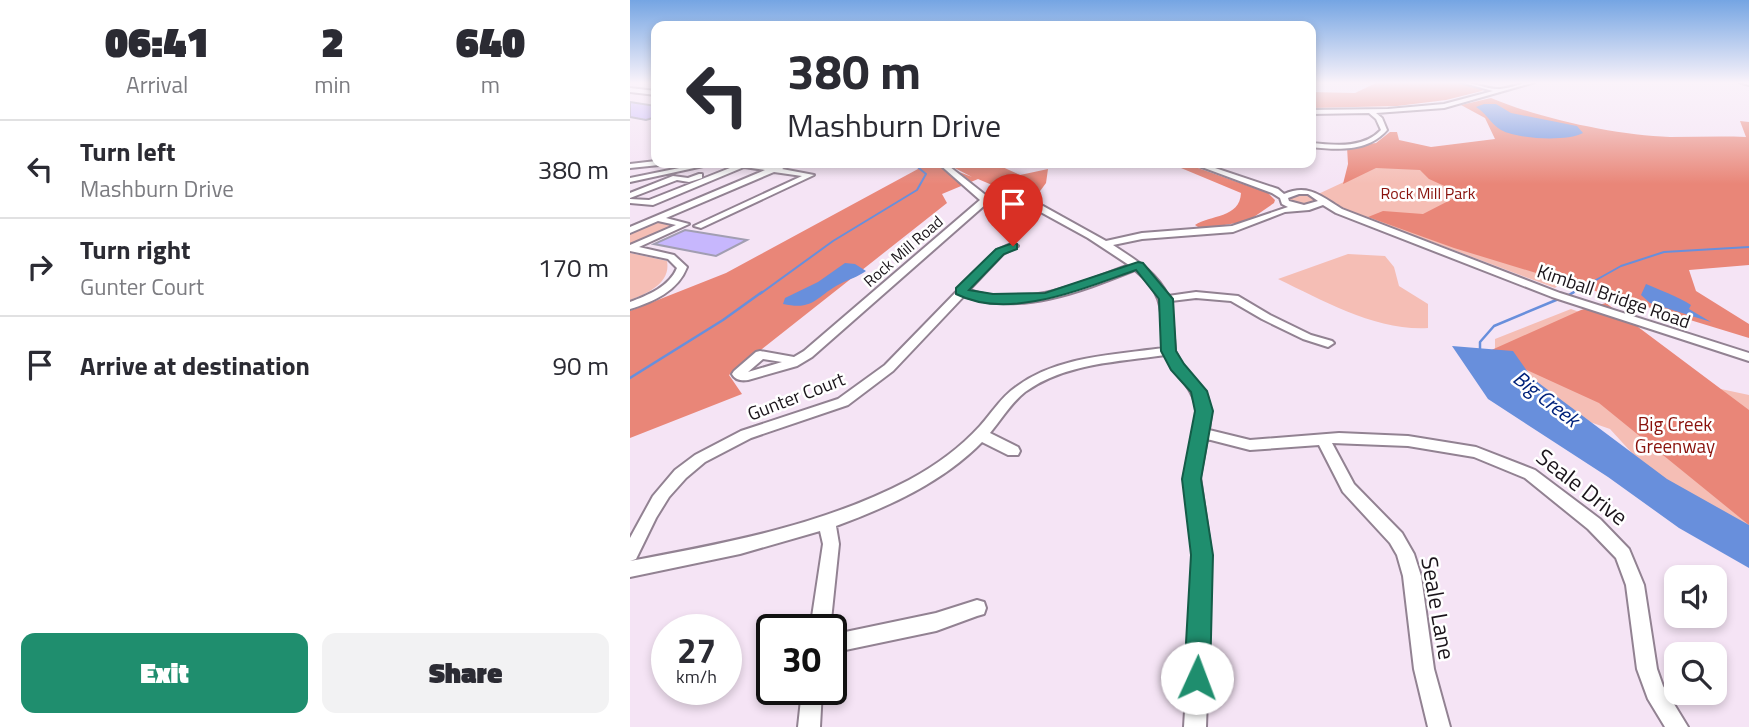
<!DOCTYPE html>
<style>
body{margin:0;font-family:"Titillium Web",sans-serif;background:#f2f2f3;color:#2b2b33;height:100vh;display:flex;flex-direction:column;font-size:26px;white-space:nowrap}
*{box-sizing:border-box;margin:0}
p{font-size:23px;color:#7c7c81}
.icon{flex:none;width:38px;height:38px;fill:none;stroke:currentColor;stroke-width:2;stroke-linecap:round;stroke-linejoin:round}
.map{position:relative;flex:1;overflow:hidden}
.details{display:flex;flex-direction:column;background:#fff;width:630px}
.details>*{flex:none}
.banner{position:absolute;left:21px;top:21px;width:665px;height:147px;border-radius:14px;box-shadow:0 4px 10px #0003;background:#fff;color:#2b2b33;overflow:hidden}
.fabs{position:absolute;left:1034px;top:565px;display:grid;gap:14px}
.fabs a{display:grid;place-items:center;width:63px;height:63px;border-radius:14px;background:#fff;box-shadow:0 4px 10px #0003;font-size:35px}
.speed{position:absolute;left:21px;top:614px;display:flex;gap:14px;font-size:35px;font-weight:700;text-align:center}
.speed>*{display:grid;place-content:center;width:91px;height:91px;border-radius:50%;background:#fff;box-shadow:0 4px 10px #0003;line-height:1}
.speed small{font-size:18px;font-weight:400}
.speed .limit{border:4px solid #111;border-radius:10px;background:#fff;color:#111}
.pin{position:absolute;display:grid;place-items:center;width:60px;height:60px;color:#fff;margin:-72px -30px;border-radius:50% 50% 50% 0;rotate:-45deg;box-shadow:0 0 7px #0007}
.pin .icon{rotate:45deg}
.me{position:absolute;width:77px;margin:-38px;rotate:2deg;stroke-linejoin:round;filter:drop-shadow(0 0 5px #0008)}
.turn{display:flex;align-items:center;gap:24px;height:147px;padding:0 21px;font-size:32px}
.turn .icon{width:91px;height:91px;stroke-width:2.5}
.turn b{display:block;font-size:49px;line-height:60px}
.eta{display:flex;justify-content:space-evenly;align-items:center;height:119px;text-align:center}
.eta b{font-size:42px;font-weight:800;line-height:49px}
.button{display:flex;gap:14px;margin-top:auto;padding:14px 21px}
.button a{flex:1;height:80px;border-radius:14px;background:#1f8e6e;color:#fff;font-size:28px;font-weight:800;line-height:80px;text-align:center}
.button a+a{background:#f2f2f3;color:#2b2b33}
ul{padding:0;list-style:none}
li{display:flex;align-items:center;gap:21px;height:98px;padding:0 21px;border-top:2px solid #e1e1e2}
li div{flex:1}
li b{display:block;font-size:26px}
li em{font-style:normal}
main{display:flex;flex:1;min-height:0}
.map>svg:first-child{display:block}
</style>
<main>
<section class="details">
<div class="eta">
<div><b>06:41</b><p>Arrival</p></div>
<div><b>2</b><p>min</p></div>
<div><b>640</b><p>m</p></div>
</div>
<ul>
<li><svg class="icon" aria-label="left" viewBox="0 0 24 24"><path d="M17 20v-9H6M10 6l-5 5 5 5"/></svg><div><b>Turn left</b><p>Mashburn Drive</p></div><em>380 m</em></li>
<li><svg class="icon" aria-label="right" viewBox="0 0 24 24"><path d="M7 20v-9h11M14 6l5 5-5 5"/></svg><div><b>Turn right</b><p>Gunter Court</p></div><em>170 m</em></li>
<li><svg class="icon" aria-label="arrive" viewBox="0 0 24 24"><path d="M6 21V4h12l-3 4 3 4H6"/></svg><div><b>Arrive at destination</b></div><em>90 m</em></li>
</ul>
<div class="button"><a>Exit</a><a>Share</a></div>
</section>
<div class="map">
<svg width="1119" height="727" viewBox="0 0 1119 727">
<rect width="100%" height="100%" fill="#f5e4f5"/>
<path fill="#f5beb5" d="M778,152l175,109 -28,27 -235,-88 -11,6 -18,-4 -4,-5 11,-4 16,3z
M27,220l23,4 -50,21v-13z
M0,253l37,8c4,22 -19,32 -37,39z
M718,254l37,2 9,11 5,19 29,18v24c-52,3 -104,-27 -150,-49z
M941,309l31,11 86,62 61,13v151l-75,-47 -64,-70 -66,-23 -49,-44v-23z"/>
<path fill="#e98678" d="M748,82h80l25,7 -1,2 -36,9 -49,6 -86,2v-16l44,1z
M861,98c50,21 125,37 179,39 25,0 51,-1 76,0l-6,-16 9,1v143l-60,5 7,21 53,33v14l-295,-90 -86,-31 15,-6 40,3 39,-20 -33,-15 -9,-9 -44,-2 -33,16 5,-20 -1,-17 29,-4 14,-11h7l2,8 32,7 64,-8 -10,-21 -24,-13z
M299,163h7l36,14 -23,-12 7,-2h45l-3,2 22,10 28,-6 -2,14 -14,19 -54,-23 -36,15 5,9 -218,172 13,19 -112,44v-127l96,-38z
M539,163h15l84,30 7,7 -1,3 -26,18 -47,8 -6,-4c15,-10 45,-7 46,-32z
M976,303l143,107v115l-150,-122 -112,-51 94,-42z"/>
<path fill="#688fdc" d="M854,104h12l15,9 66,13 6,7c-17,9 -66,6 -82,-3 -10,-6 -15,-17 -25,-23z
M215,263l10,1 11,7c-8,6 -17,8 -26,13 -24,12 -25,27 -57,20l2,-6 33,-16z
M1016,284c14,6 33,13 45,21l-2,4 22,13 -61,-19 -9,-8z
M822,346l61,5 19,27 135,101 82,46v43l-70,-40 -71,-51 -120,-78z"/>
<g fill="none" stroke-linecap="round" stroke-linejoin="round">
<path stroke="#688fdc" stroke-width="2" d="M130,294l73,-53 84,-51 9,-16 -12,-10
M941,294l50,-28 43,-14 85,-5"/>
<path stroke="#688fdc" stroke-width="2.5" d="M937,296l7,-4
M850,350v-8l14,-16 67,-28
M0,378l93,-58 39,-28"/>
</g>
<path fill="#c7b7fd" stroke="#a29eb2" stroke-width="2" d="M0,102l26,4v11l-10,3 -16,-3z
M55,230l62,10 -31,16 -62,-12z"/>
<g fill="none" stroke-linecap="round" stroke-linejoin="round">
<g stroke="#928292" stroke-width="4">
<path id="minor" d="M830,82c13,0 27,8 40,7 12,-1 23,-7 35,-7l-91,26 -68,5 6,5 5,12c-19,22 -49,20 -76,17v-4c24,2 52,6 70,-13l-5,-11 -7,-6 -58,1v-4l77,-1 56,-5 49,-13z
M1109,82h10v3z
M0,88l26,3v4l-26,-3z
M26,161l4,2 -1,2 -29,3v-4z
M74,163h13l-87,19v-4z
M97,163c14,0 28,3 42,4 8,0 15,-4 23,-4l-10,6 32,6 -113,53 -7,-2 108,-50 -28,-4 -108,46 23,6 -50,23 35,8 13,12c-9,24 -34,35 -57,42v-7c18,-7 39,-15 47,-34l-9,-9 -38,-8v-6l46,-20 -18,-4 -28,12v-6l135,-57 -21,-3 -91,38 -23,-2v-4l19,1 86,-34z
M308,163h7l43,34 1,2 -3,5 -174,153 -15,9 -49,14c-6,1 -13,0 -16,-6l2,-3 22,-19 4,-1 34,6 10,-6 176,-151zM133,359l19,3 -34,10z
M561,163h9l78,26 6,5c25,-11 38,3 58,15l218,84 189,60v8l-197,-64 -216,-84 -13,-8 -14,5 -24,2 -52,20 -91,7 -29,6c21,14 44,27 55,51l28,-4 42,4 32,19 41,20 21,6 2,2 -6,4 -25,-8 -41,-20 -31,-18 -35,-3 -25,3 4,50 6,12 26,33 4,17 -2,17 41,10 89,-7 69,3 68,11 59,23 65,49 29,30 15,36 13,84 6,17 25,41h-23l-17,-28 -11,-30 -11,-84 -10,-27 -28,-29 -63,-51 -51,-21 -66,-11 -76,-3 22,41 48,49 12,21 7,22 13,93 16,58h-22l-14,-58 -11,-93 -6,-21 -7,-12 -47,-51 -24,-47 -69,5 -43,-11 -7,38 10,69 1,31 -5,150h-22l9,-150v-31l-9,-69 13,-64c-2,-25 -21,-37 -32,-58 -47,7 -100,8 -140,37 -14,11 -24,28 -35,41l28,14 2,4 -2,4h-10l-26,-13c-39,40 -94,65 -146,84l3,18 -9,86h-20l13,-86 -3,-13 -80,23 -110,23v-16c96,-18 191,-35 279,-81 26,-14 51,-32 71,-54 12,-13 21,-29 36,-39 41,-31 98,-32 147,-39 -2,-36 3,-53 -28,-78 -53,21 -114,46 -171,26l-71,75 -45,34 -97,33 -46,24 -19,16 -17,19 -13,21 -20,41 -6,2v-23l23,-42 22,-26 20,-15 46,-24 97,-32 47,-34 112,-115 16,-7 5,3 -15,8 -34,36c53,19 111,-6 160,-25l-41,-27 -51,-28v-4h6l63,35 36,-8 90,-7 56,-19 -6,-3 -2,-6 -8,-5zM669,194h9l10,7 -14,4 -15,-4 -1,-3z
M69,174h3v4l-13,4 -12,-2 -47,18v-5l43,-17 15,2z
M347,600l7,2 2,6 -2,6 -7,2 -41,15 -105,22v-18l105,-22z
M172,690h20l-2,37h-22z"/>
</g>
<use href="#minor" fill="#fff" fill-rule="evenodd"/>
</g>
<linearGradient id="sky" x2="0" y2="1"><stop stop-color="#75a5e3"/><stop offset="0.45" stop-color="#faf3fa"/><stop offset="1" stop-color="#faf3fa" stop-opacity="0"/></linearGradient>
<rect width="1119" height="184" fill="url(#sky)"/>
<path fill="#1f8e6e" stroke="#145c48" stroke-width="2" d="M383,243l4,1v5l-13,5 -35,36 24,4 52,-1 93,-31 5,1 30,36 3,52 8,13 23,27 6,20 -12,68 12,76 -3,123 -4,9 -9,4 -9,-4 -4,-9 7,-123 -9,-76 13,-68 -4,-19 -20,-22 -10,-19 -2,-52 -23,-29c-52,18 -127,51 -180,24v-6l40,-39z"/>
<g text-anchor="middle" stroke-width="5" stroke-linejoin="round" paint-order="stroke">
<g font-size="16" fill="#89120c" stroke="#fff">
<text x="798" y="199">Rock Mill Park</text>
</g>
<g font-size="16" fill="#1b151b" stroke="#fff">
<text transform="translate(273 251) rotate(-41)" y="6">Rock Mill Road</text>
</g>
<g font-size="19" fill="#1b151b" stroke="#fff">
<text transform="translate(984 296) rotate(19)" y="7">Kimball Bridge Road</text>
<text transform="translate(166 396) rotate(-21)" y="7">Gunter Court</text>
</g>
<g font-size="19" fill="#89120c" stroke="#fff">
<text x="1045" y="431">Big Creek<tspan x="1045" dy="22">Greenway</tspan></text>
</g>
<g font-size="21" font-style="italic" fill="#00227b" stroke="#fff">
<text transform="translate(916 399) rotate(38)" y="7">Big Creek</text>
</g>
<g font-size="23" fill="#1b151b" stroke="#fff">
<text transform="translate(952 487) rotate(38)" y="8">Seale Drive</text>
<text transform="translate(808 608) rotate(80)" y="8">Seale Lane</text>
</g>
</g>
</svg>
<div class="fabs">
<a><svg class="icon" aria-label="sound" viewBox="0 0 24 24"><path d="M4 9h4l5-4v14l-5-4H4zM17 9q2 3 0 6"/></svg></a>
<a><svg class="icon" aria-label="search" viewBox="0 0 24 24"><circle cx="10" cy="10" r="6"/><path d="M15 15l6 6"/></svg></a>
</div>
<div class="speed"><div>27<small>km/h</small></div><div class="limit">30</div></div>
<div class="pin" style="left:383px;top:246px;background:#d93025"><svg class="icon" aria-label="arrive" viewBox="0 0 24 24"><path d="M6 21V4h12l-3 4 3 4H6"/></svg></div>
<svg class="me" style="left:567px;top:678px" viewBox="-20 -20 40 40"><circle r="19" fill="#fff"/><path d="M0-13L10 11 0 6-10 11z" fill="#1f8e6e"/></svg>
<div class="banner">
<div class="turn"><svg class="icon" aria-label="left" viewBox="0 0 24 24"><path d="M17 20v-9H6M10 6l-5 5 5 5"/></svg><div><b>380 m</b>Mashburn Drive</div></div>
</div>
</div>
</main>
